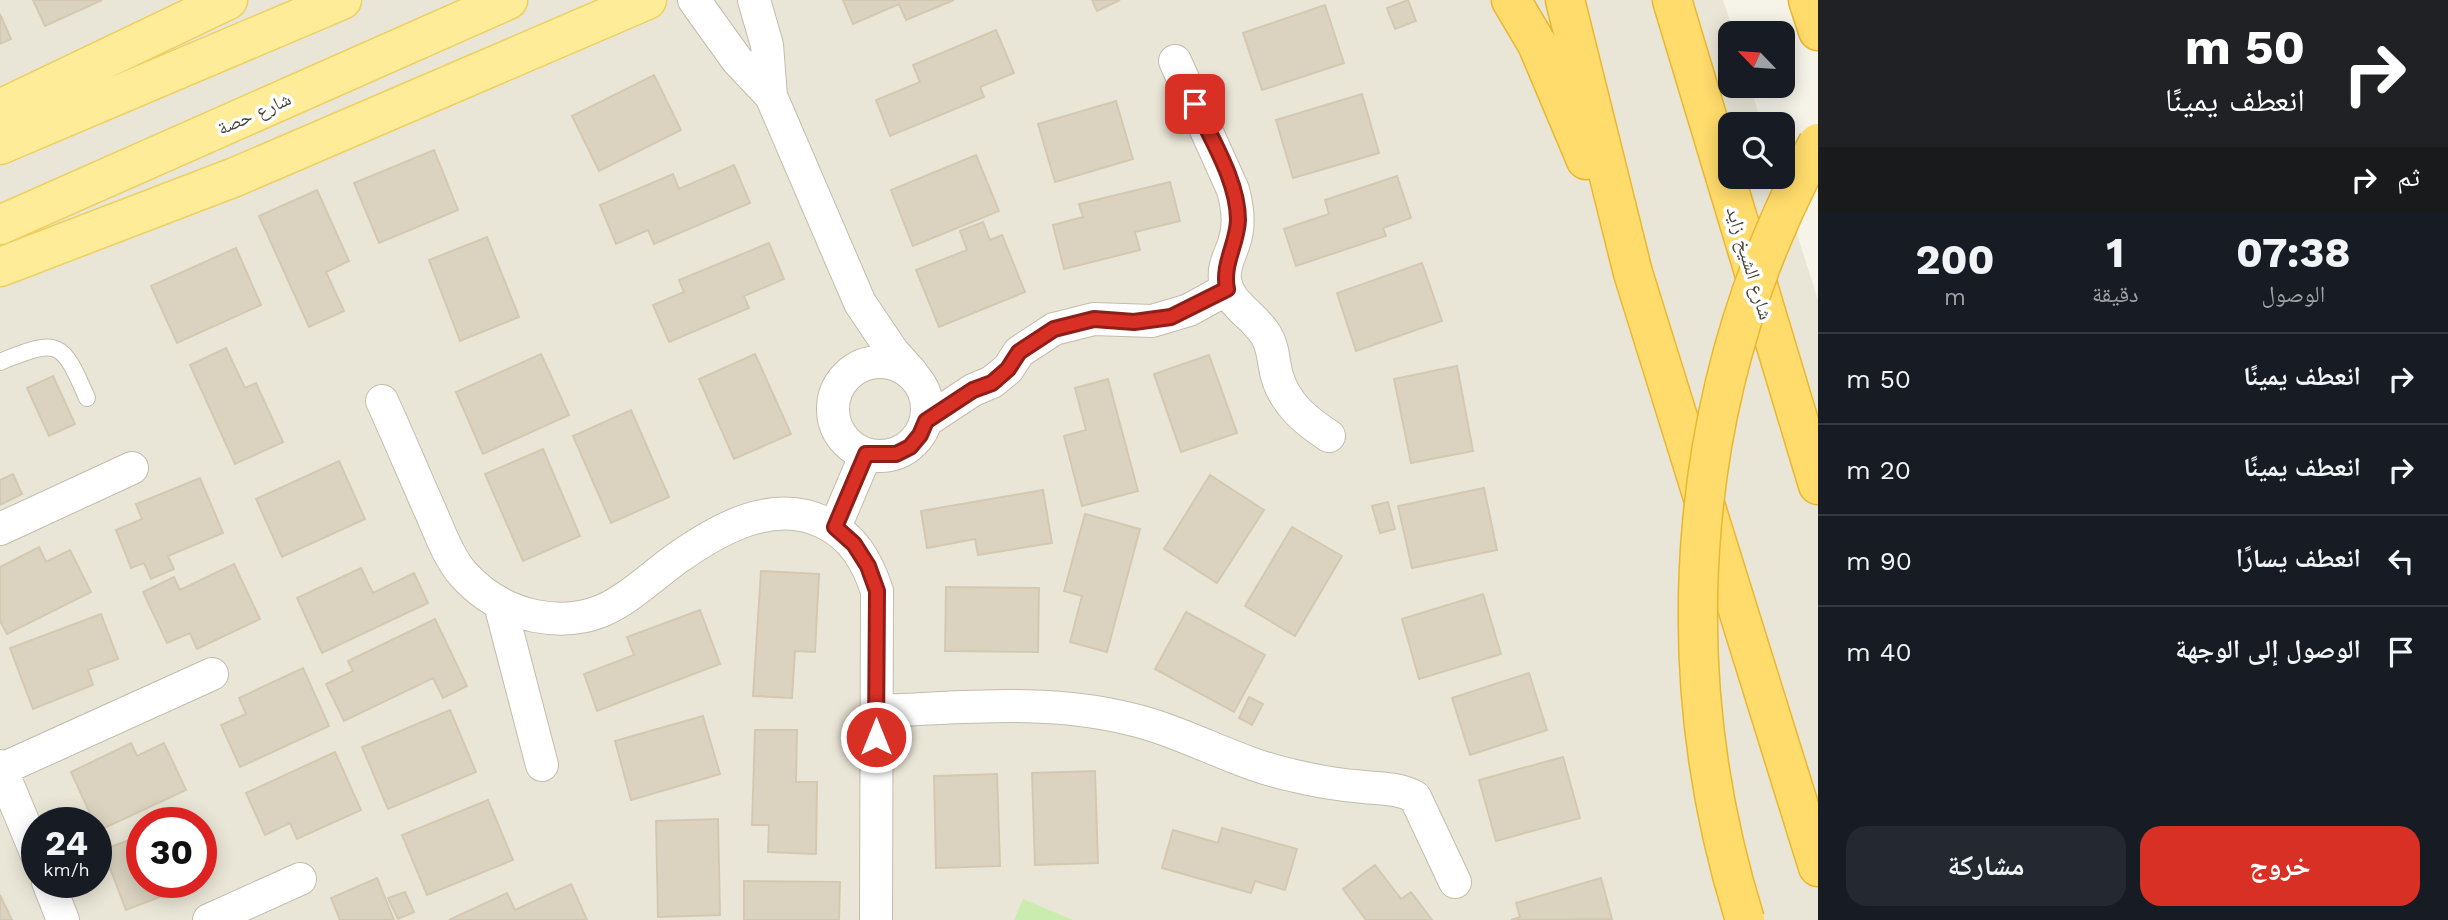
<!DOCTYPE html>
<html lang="ar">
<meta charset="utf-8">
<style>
body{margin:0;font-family:"Work Sans","Noto Naskh Arabic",sans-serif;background:#242831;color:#f1f3f6;direction:rtl;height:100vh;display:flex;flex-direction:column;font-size:26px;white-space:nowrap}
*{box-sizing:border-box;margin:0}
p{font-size:23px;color:#9ea1a6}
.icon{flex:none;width:38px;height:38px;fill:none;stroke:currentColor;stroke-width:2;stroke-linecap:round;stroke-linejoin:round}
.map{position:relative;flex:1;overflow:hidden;direction:ltr}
.sheet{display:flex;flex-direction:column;background:#171b24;width:630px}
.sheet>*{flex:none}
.banner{background:#202124;color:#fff;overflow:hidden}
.needle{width:46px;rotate:295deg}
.tools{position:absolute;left:1718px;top:21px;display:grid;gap:14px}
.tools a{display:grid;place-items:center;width:77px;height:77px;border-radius:14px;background:#171b24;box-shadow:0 4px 18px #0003;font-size:35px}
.speed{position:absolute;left:21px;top:807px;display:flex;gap:14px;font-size:35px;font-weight:700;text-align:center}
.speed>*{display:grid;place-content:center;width:91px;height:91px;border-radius:50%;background:#171b24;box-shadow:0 4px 18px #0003;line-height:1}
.speed small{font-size:18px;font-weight:400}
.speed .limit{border:10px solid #d22;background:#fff;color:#111}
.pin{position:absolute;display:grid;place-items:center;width:60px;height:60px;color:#fff;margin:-30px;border-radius:14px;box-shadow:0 4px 10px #0006}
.me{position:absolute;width:77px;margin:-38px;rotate:0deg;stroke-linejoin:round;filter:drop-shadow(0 0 5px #0008)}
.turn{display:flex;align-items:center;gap:24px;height:147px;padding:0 28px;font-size:32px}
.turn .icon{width:91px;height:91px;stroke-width:2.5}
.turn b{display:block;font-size:49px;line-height:60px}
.then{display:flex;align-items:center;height:66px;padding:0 28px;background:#0003;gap:14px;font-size:26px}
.eta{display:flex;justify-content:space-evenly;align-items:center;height:119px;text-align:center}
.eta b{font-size:42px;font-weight:700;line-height:49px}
.action{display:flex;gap:14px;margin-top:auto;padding:14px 28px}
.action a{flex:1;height:80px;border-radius:21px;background:#d93025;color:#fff;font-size:28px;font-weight:700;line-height:80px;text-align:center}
.action a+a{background:#242831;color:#f1f3f6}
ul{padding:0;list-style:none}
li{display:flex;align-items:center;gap:21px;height:91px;padding:0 28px;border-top:2px solid #363941}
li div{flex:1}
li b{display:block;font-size:26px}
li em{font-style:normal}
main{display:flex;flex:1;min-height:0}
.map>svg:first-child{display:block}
</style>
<main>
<section class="sheet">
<div class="banner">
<div class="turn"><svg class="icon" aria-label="right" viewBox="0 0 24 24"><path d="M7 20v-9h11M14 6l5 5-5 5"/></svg><div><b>50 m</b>انعطف يمينًا</div></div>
<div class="then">ثم<svg class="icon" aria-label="right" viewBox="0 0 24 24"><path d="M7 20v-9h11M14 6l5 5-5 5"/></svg></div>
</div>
<div class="eta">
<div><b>07:38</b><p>الوصول</p></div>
<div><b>1</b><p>دقيقة</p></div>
<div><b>200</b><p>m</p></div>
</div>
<ul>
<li><svg class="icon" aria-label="right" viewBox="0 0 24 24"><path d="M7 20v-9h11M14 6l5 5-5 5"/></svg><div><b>انعطف يمينًا</b></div><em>50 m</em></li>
<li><svg class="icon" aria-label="right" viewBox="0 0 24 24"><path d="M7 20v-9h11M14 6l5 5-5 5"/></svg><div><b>انعطف يمينًا</b></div><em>20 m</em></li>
<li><svg class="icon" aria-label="left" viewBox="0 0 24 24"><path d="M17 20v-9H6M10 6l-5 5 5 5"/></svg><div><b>انعطف يسارًا</b></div><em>90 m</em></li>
<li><svg class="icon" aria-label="arrive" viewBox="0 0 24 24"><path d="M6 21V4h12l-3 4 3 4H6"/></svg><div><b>الوصول إلى الوجهة</b></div><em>40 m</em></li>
</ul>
<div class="action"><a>خروج</a><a>مشاركة</a></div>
</section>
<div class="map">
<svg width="1818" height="920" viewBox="0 0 1818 920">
<rect width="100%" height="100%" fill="#f6f3e9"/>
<path fill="#eae6d7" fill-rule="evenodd" d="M0,0h1723l11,33h-3v53h19l12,38h-31v53h48l39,123v620h-1818zM37,822h59v60h-59zM142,822h59v60h-59z"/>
<path fill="#cbecaf" d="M1023,899l50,21h-59z"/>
<path fill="#dbd3c0" stroke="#d4c9b0" stroke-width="2" d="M33,0h69l-57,26z
M843,0h111l-48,20 -7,-16 -46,20z
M1092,0h28l-23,11z
M1408,0l8,21 -21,8 -8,-21z
M1325,5l19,58 -82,27 -19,-57z
M0,14l11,25 -11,5z
M996,30l18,43 -34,14 4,10 -94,39 -14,-36 44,-18 -7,-17z
M654,75l27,55 -82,41 -27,-55z
M1362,94l17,59 -86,25 -17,-58z
M1116,101l17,58 -78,23 -17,-58z
M434,150l24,60 -79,33 -25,-60z
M976,155l23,56 -86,35 -22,-56z
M734,165l16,38 -96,41 -6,-14 -32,14 -16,-39 73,-31 6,15z
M1397,176l14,42 -28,10 3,8 -90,30 -12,-37 45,-15 -4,-14z
M1170,182l10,39 -45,11 5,18 -76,19 -11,-44 30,-8 -4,-13z
M317,190l32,71 -23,11 18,39 -35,16 -50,-111z
M983,222l7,18 12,-5 23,57 -86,35 -23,-57 51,-20 -7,-19z
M487,237l32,80 -59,24 -31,-81z
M769,243l15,36 -40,17 5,12 -80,34 -16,-37 31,-13 -5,-12z
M236,248l25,57 -84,38 -26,-57z
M1422,263l20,58 -86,30 -19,-58z
M226,348l19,40 11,-5 27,59 -48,22 -45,-99z
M541,354l28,61 -86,39 -27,-62z
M755,354l36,80 -57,25 -35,-80z
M1209,355l28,78 -56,19 -27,-78z
M1457,366l16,85 -62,12 -17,-84z
M53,376l22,48 -26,12 -22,-48z
M1108,379l30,112 -56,15 -18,-70 22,-6 -11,-42z
M631,410l38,87 -58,26 -38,-87z
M543,449l37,87 -57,25 -38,-87z
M339,461l26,58 -83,38 -26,-58z
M13,474l9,20 -22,11v-25z
M1210,475l54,35 -47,73 -53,-34z
M200,478l23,55 -55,23 6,13 -23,10 -7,-16 -13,5 -15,-38 26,-11 -6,-15z
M1484,488l13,62 -85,18 -14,-62z
M1043,490l9,53 -74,12 -3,-16 -48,9 -6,-37z
M1388,502l7,27 -15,4 -8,-27z
M1085,514l55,15 -33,123 -37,-10 12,-46 -18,-5z
M1292,527l50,29 -47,80 -50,-30z
M39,547l7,15 24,-12 21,42 -84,42 -7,-13v-54z
M234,564l26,55 -63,30 -7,-16 -23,10 -24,-51 31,-15 6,13z
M361,568l12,25 41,-20 14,30 -106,50 -25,-55z
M761,571l58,3 -4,78 -20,-1 -3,47 -39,-2z
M946,587l93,1 -1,64 -93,-1z
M1483,594l18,60 -82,25 -17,-60z
M700,610l20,54 -123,47 -13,-37 50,-19 -7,-18z
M1186,612l79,43 -31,57 -79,-43z
M101,614l17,45 -30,11 5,15 -60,24 -23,-61z
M435,619l32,67 -24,12 -10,-20 -89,43 -18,-37 27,-13 -5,-10z
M303,668l26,58 -89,41 -19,-42 25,-11 -7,-16z
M1529,673l18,57 -77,25 -18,-57z
M1249,697l14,7 -11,21 -13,-7z
M450,710l26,62 -88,37 -26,-62z
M703,716l17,58 -89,26 -16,-59z
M755,730h42l-1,52h21l-1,72 -48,-2 1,-27h-17z
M131,743l6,13 27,-13 22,47 -88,41 -27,-59z
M335,752l26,58 -64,29 -7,-16 -25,12 -19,-42z
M1563,757l17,61 -84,23 -17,-61z
M1095,771l3,92 -63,2 -3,-92z
M997,774l3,92 -64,2 -2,-92z
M488,800l25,60 -86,35 -25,-60z
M718,819l2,96 -62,2 -2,-96z
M1222,828l75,21 -12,41 -30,-9 -4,12 -89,-25 11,-38 45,13z
M142,835v47h42l1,5 -59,23 -23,-60z
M201,841l8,20 -8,3z
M1375,865l26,34 10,-7 21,28h-66l-23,-31z
M377,878l17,42h-54l-9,-22z
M1601,878l11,41 -101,1 9,-3 -4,-14z
M744,881l96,1 -1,38h-95z
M571,884l16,36h-138l58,-27 8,17z
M405,892l9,20 -16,7 -10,-21z
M0,895l12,25h-12z"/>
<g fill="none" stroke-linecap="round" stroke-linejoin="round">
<g stroke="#c2bcab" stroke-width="18">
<path id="service" d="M0,362c59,-24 62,-22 87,36"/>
</g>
<g stroke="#c2bcab" stroke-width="34">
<path id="minor" d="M694,0l43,60 34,36
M754,0l13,45 4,51 89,207 33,49 19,21
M1175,61l58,129c5,18 7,36 1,53 -4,13 -11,23 -9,37 3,24 29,35 41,55 8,13 7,27 11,41 8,28 29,45 52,60
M833 409a47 47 0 1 1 94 0a47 47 0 1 1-94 0Z
M382,401c16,35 31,71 47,107 10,22 18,47 34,66 19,21 44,36 72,42 67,13 93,-22 141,-57 42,-30 97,-61 147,-37 30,14 44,39 54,69l-1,329
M926,421l47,-31 19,-8 16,-13 11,-17 35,-23 40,-10 58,2 37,-11 38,-21
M835,527l31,-73
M0,529l132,-61
M500,604l42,161
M876,711c85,-3 171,-13 254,8 56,13 105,44 161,56 24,6 48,10 73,12 18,2 35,1 51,10l40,85
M0,766l37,89
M0,770l212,-96
M48,882l15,38
M209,920l91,-41"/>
</g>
<g stroke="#edd060" stroke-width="41">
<path id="primary" d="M0,109l228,-109
M0,145l342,-145
M0,225l508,-225
M0,267l235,-90 412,-177"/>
</g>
<g stroke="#e9b72f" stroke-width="41">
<path id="motorway" d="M1511,0l26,44 49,116
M1565,0l68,273 185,594
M1672,0l146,485
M1808,0l10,31"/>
</g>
<use href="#service" stroke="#fff" stroke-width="16"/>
<use href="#minor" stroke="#fff" stroke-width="32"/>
<use href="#primary" stroke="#ffec99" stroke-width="38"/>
<use href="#motorway" stroke="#ffdc6b" stroke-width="38"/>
<g stroke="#e9b72f" stroke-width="41" stroke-linecap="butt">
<path id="motorway-bridge" d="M1745,920c-81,-259 -58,-539 73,-777"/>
</g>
<use href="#motorway-bridge" stroke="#ffdc6b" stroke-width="38"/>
</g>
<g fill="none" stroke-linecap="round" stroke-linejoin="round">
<g stroke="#8d1f18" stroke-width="18">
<path id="route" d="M876,737l1,-146 -9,-25 -14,-22 -19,-17 31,-73h30l14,-7 10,-12 6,-14 47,-31 19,-7 16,-14 11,-17 35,-23 40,-10 40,3 37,-5 56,-28c-5,-25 10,-44 11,-69 0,-39 -27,-81 -43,-116"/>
</g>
<use href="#route" stroke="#d93025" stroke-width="12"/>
</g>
<g text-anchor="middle" stroke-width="7" stroke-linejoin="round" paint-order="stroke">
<g font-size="19" fill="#4a4437" stroke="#fff">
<text transform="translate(254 113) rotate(-24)" y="7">شارع حصة</text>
<text transform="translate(1750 263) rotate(73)" y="7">شارع الشيخ زايد</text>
</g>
</g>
</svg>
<div class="tools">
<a><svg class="needle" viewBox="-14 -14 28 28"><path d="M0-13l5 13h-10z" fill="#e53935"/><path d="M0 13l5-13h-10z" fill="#9ea1a6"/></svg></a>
<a><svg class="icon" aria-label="search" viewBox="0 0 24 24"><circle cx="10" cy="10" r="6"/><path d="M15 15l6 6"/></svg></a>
</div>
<div class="speed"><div>24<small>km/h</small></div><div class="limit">30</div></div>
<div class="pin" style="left:1195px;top:104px;background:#d93025"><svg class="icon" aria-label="arrive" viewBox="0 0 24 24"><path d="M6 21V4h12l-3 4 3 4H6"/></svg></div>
<svg class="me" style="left:876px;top:737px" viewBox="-20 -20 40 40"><circle r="17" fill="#d93025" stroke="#fff" stroke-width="3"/><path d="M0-11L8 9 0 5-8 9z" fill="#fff"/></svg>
</div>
</main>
